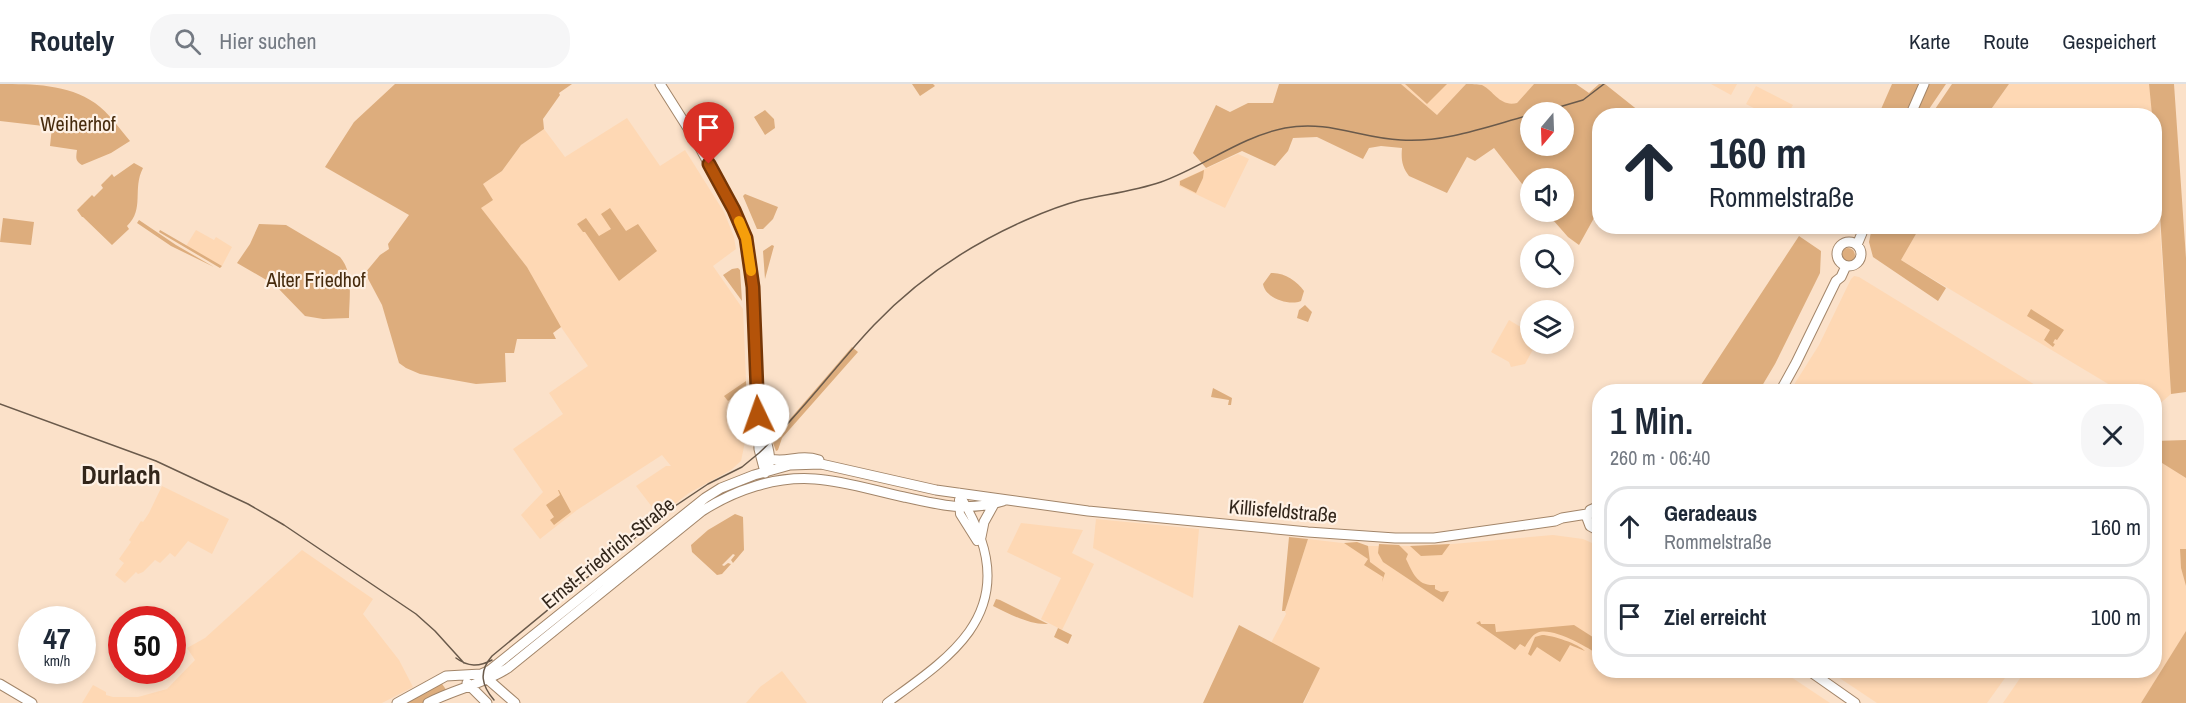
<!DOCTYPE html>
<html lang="de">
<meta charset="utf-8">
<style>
body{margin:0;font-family:"Archivo Narrow",sans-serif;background:#f6f6f7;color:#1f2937;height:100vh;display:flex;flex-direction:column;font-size:22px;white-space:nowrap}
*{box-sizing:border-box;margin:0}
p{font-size:20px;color:#747a83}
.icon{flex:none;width:33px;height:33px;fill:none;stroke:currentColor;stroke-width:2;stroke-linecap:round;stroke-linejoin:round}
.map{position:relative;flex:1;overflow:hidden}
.drawer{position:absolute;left:1592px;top:300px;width:570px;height:294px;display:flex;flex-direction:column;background:#fff;border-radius:24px;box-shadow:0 3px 9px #0003}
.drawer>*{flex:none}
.top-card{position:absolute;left:1592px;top:24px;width:570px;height:126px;border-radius:24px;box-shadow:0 3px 9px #0003;background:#fff;color:#1f2937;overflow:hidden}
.needle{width:39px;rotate:199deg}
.buttons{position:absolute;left:1520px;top:18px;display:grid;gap:12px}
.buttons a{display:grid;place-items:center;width:54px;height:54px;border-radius:50%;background:#fff;box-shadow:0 3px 9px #0003;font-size:30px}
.speed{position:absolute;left:18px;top:522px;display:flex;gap:12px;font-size:30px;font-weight:700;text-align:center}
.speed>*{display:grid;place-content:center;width:78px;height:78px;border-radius:50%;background:#fff;box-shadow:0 3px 9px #0003;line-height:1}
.speed small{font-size:15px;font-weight:400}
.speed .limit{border:9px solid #d22;background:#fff;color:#111}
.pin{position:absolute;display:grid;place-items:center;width:51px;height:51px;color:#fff;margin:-62px -26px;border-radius:50% 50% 50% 0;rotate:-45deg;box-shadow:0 0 6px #0007}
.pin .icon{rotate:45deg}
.me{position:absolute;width:66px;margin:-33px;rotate:357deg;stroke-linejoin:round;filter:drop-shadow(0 0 4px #0008)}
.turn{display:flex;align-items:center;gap:21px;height:126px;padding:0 18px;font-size:27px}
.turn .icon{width:78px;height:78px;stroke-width:2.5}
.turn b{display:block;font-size:42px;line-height:51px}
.round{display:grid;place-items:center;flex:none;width:63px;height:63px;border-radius:24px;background:#f6f6f7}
.headline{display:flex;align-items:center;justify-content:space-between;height:102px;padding:0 18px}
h1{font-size:36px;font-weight:600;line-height:45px}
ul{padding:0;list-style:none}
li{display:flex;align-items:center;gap:18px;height:81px;margin:0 12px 9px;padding:0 6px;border:3px solid #e0e1e3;border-radius:24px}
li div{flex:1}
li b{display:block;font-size:22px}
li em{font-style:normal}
header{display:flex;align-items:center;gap:36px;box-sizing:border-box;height:84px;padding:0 30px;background:#fff;border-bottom:2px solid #e0e1e3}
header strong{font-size:28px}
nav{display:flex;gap:33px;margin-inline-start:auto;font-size:21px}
.search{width:420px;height:54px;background:#f6f6f7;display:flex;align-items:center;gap:15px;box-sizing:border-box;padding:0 21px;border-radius:24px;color:#747a83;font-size:22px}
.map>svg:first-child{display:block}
</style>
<header>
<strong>Routely</strong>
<div class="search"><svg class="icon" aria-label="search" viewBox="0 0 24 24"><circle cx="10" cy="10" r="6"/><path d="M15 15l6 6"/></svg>Hier suchen</div>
<nav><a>Karte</a><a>Route</a><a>Gespeichert</a></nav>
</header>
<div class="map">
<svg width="2186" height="619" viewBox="0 0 2186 619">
<rect width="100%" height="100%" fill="#fbe1c9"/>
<path fill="#fed8b4" d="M1401,0h65l-29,31z
M1480,0h54l-17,19 -4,1h-8z
M1711,0h26l-6,11z
M2009,0h140l3,31h-165z
M1756,2l37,19 -6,10h-20l-21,-11z
M627,34l33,48 25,-16 39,62 10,25 2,12 -23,17 30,43 5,118 -7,34 -10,9 -42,23 -30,23 -23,-30 30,-20h5l-9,-11 -85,55 -37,29 -19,-24 22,-23 -30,-43 50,-35 -14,-21 39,-27 -36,-52 -25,-47 -47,-59 12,-9 -9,-15 19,-13 19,-26 23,-16 21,28z
M2154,56l17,254 -14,12h-3v-14l-34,-1 -219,-131 19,-33 234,-1z
M1238,70l11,5 -24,49 -46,-22v-5z
M196,146l18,10 2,-3 16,10 -10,19 -36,-20z
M1854,192l5,1 186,114h-255l29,-46 32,-66z
M1509,236l15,9 6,7v8h6l-11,20 -14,3 -2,-5 -18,-10z
M2154,374l32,20v71h-6l1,19 5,18v45l-45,72h-138l22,-32 129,-1z
M162,402l67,33 -17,35 -24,-13 -13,16 -5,-4 -10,10 -5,-3 -12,12 -5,2 -2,-2 -11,11 -10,-8 9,-12 -5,-4 12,-17 -2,-2 12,-19 2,1 6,-9z
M1096,435l103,10 -6,69 -100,-50z
M1021,439l62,7 -11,23 22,11 -32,66 -21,-11 20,-41 -54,-26z
M1553,451l30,4 16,7v124l183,1 48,32h-526l15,-35 -48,-25 15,-29 -1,-3 23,-72 60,7h62z
M302,466l71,49 -10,15 36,46 14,27 -31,16h-300l11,-18 13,7v3l7,2h25l29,-8 28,-29 -8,-12 18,-10z
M782,587l25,32h-61l14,-16z
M1829,587h181l-23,32h-110z"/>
<path fill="#ddad7d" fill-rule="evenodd" d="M0,0c32,0 68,0 95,19 14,10 24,25 35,38l-19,12 -29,12c-7,-4 -6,-8 -5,-15l-27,-4 2,-19 -52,-6z
M395,0h177l-13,9 1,2 -17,24 1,10 -23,16 -19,26 -19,13 10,16 -12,8 46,59 34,60 -8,6 3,6h-39l-3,14h-9l1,29 -30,2 -56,-10 -14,-6 -7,-5 -17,-58 -17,-32 15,-18 9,-6 -1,-5 21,-29 -84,-48 29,-45z
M912,0h21l2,2 -15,10z
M1279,0h122l36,31 29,-31c5,0 12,0 16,1 13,7 18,22 35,18l17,-19h42l13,9 10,-9h6l39,31 -45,1v93l-20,36 -11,-8 -22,-25h17v-34h-20l-2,-2 -2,2h-9v16l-36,-46 -19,13 -8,-4 -20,36 -38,-17c-7,-9 -8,-17 -7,-28l-21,-2 -12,2 -6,11 -46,-22 -24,1 -5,13 -13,15 -33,-15 -36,17 -13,-15 23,-48 14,7 18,-9h25zM1530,28h33v34h-33z
M1405,0h42l-20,20z
M1892,0h28l-14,31 -28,1z
M1929,0h17l-21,31 -11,1z
M1952,0h57l-22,31h-56z
M2149,0h25l12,174v134l-15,2 -17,-278 -2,-1z
M765,26l9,9 1,9 -10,7 -11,-18z
M134,79l9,5c-11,21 2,41 -16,58l2,3 -17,16 -29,-28h-1l-5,-7 15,-15 2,2 9,-9 -2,-3 11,-11 2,3z
M1204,86l-1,8 -7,15 -16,-8v-4z
M745,110l33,13 -5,12 -10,10h-6l-14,-33z
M610,124l16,23 12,-7 19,27 -38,30 -34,-49h-2l-6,-8 9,-6 13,18 12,-7 -10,-15z
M3,134l31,4 -3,23 -31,-3z
M139,136l37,25 38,22 -43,-21 -34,-23z
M259,140l27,1 54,32c14,16 9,41 9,61l-26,1 -18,-3 -30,-31 -38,-22 13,-19z
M1872,143h48l-19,33 45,28 -8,13 -65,-44 -4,-15z
M160,146l62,36 -2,2 -61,-36z
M1799,152l22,15 -1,22 -45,91 -16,27h-62z
M772,161l2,1 -9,33 -2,-28z
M1841 171a7 7 0 1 1 14 0a7 7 0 1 1-14 0Z
M738,184l2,2 2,31 -19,-26 9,-6z
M1271,189c13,-1 26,8 33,18l-3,10c-12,5 -36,-3 -38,-17z
M1305,221l7,7 -4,10 -11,-4 2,-8z
M2031,225l33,21 -7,10 -2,-1 -2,4 2,1 -2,3 -9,-7 6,-10 -23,-14z
M852,263l6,5 -76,86 -4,12 -2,1 -4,-11z
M746,297l1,15 -5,-5 -14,10 -4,-5z
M1213,304l19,10 -1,7h-3l1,-5 -18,-3z
M2186,356v38l-32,-20v-17z
M558,406h1l12,22 -17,13 -4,-5 4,-3 -8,-12 14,-10z
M735,430l8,3 1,33 -11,13 -2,-3 4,-5 -2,-1 -11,11 2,1 4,-3 3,1 -9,10 -5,1 -25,-23 -1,-7 17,-15z
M1289,453l19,2 -23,72h-3z
M1357,458l11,4 2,16 15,11 -3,9 1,-5 -19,-12 4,-6 -24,-16z
M1379,460l20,1 9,9 -2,5c7,14 11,27 29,26v4l6,3 8,-1 -6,11 -60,-40 -5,-9z
M1450,460l-8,11 -21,1 -11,-10z
M2180,465h6v37l-5,-18z
M996,515l4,1 48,24c-19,1 -38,-10 -55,-18z
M1480,537l1,3h14l1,8 78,-7 25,16v14c-12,-8 -48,-29 -62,-22 -5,2 -9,9 -12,14l-5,-3 -5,6 -39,-27z
M1239,541l81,43 -17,35h-100z
M1058,544l14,7 -4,9 -14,-7z
M2186,547v72h-45z
M1542,551c10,0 37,9 43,16l-15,-6 -10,17 -23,-15 -6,9 -3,-2 7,-17z
M440,597l7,10 -22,12h-25z"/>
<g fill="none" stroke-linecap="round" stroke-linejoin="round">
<g stroke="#a28569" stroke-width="10">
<path id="tertiary" d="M959,416l1,14 17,27
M887,619c56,-41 122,-82 94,-164 -5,-16 -14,-31 -22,-46"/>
</g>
<g stroke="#a28569" stroke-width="11">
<path id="secondary" d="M660,0l38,60 36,66 11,29 9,56 5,154 6,23
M1910,32l14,-32
M1837 170a12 12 0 1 1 24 0a12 12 0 1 1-24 0Z
M1857,161l5,-12 -1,-7
M1780,308l16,-29 40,-82 5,-4 5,-11
M762,343c4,15 13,34 3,46
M771,375c15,4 29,-5 48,1
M1599,422l-9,4 -3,8 3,8 9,5
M981,453l3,-15 10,-18
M1808,586l47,33
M483,591l32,28
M467,599l20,20
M0,600l32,19
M397,619l49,-27 35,-2 9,-4 215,-172 16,-10 33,-13 36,-10 31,-1 115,26 72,10 80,11 220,21 87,6h39l121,-17 7,-3 25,-4
M428,619c26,-14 56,-19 80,-35l194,-157c33,-21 73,-35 113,-32 30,2 60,12 89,18 35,8 64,15 99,4"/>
</g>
<use href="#tertiary" stroke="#fff" stroke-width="8"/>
<use href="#secondary" stroke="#fff" stroke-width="9"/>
<path stroke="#6a5a4b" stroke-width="1.5" d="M1542,28l41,-12 21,-16
M0,320l156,57 92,43 36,21 132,89 19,17 29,32
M456,574c12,9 23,9 36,2
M494,616c-12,-14 -16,-28 -2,-44l177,-146 39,-26 34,-17 17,-14c42,-39 76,-87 115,-128 43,-45 95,-80 152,-105 18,-8 36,-15 55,-20 27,-6 54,-9 80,-18 42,-15 79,-45 124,-54 44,-8 75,10 116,12 44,3 88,-14 129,-25"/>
</g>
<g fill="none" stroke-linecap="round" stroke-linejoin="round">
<g stroke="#753606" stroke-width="15">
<path id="route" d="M709,80l25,46 12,28 7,49 5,128"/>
</g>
<use href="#route" stroke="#b45309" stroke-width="10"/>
<path stroke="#f59e0b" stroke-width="10" d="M739,137l7,17 5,33"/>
</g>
<g text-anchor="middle" stroke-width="4.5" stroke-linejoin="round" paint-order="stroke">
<g font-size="20" fill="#462b0d" stroke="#fef1e5">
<text x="78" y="47">Weiherhof</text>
<text x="316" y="203">Alter Friedhof</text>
</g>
<g font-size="20" fill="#32261b" stroke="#fef1e5">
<text transform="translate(1283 427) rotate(5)" y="7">Killisfeldstraße</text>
<text transform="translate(608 469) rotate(-39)" y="7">Ernst-Friedrich-Straße</text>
</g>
<g font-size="26" font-weight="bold" fill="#32261b" stroke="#fef1e5">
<text x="121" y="400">Durlach</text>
</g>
</g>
</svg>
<div class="buttons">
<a><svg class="needle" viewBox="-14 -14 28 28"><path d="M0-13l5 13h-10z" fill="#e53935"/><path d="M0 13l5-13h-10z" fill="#747a83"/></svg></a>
<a><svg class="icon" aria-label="sound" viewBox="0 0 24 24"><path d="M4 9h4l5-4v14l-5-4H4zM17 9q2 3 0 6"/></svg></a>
<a><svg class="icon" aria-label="search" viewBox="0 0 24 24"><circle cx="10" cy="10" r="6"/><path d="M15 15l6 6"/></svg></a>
<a><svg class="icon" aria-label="layers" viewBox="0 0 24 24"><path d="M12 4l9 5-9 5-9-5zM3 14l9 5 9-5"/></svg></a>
</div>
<div class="speed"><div>47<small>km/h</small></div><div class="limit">50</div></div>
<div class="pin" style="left:709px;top:80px;background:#d93025"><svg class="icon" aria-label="arrive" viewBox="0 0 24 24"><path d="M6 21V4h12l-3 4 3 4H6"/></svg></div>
<svg class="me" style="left:758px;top:331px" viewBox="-20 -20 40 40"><circle r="19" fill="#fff"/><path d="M0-13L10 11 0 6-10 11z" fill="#b45309"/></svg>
<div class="top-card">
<div class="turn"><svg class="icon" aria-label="ahead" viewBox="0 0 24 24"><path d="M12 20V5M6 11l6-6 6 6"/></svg><div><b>160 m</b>Rommelstraße</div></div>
</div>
<section class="drawer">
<div class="headline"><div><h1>1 Min.</h1><p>260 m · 06:40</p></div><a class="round"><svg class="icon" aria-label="close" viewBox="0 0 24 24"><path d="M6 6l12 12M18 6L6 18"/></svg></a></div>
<ul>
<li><svg class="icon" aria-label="ahead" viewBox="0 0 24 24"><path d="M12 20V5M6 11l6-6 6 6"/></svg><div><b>Geradeaus</b><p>Rommelstraße</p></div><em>160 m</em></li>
<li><svg class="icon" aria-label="arrive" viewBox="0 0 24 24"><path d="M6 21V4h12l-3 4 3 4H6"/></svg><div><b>Ziel erreicht</b></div><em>100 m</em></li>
</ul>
</section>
</div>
